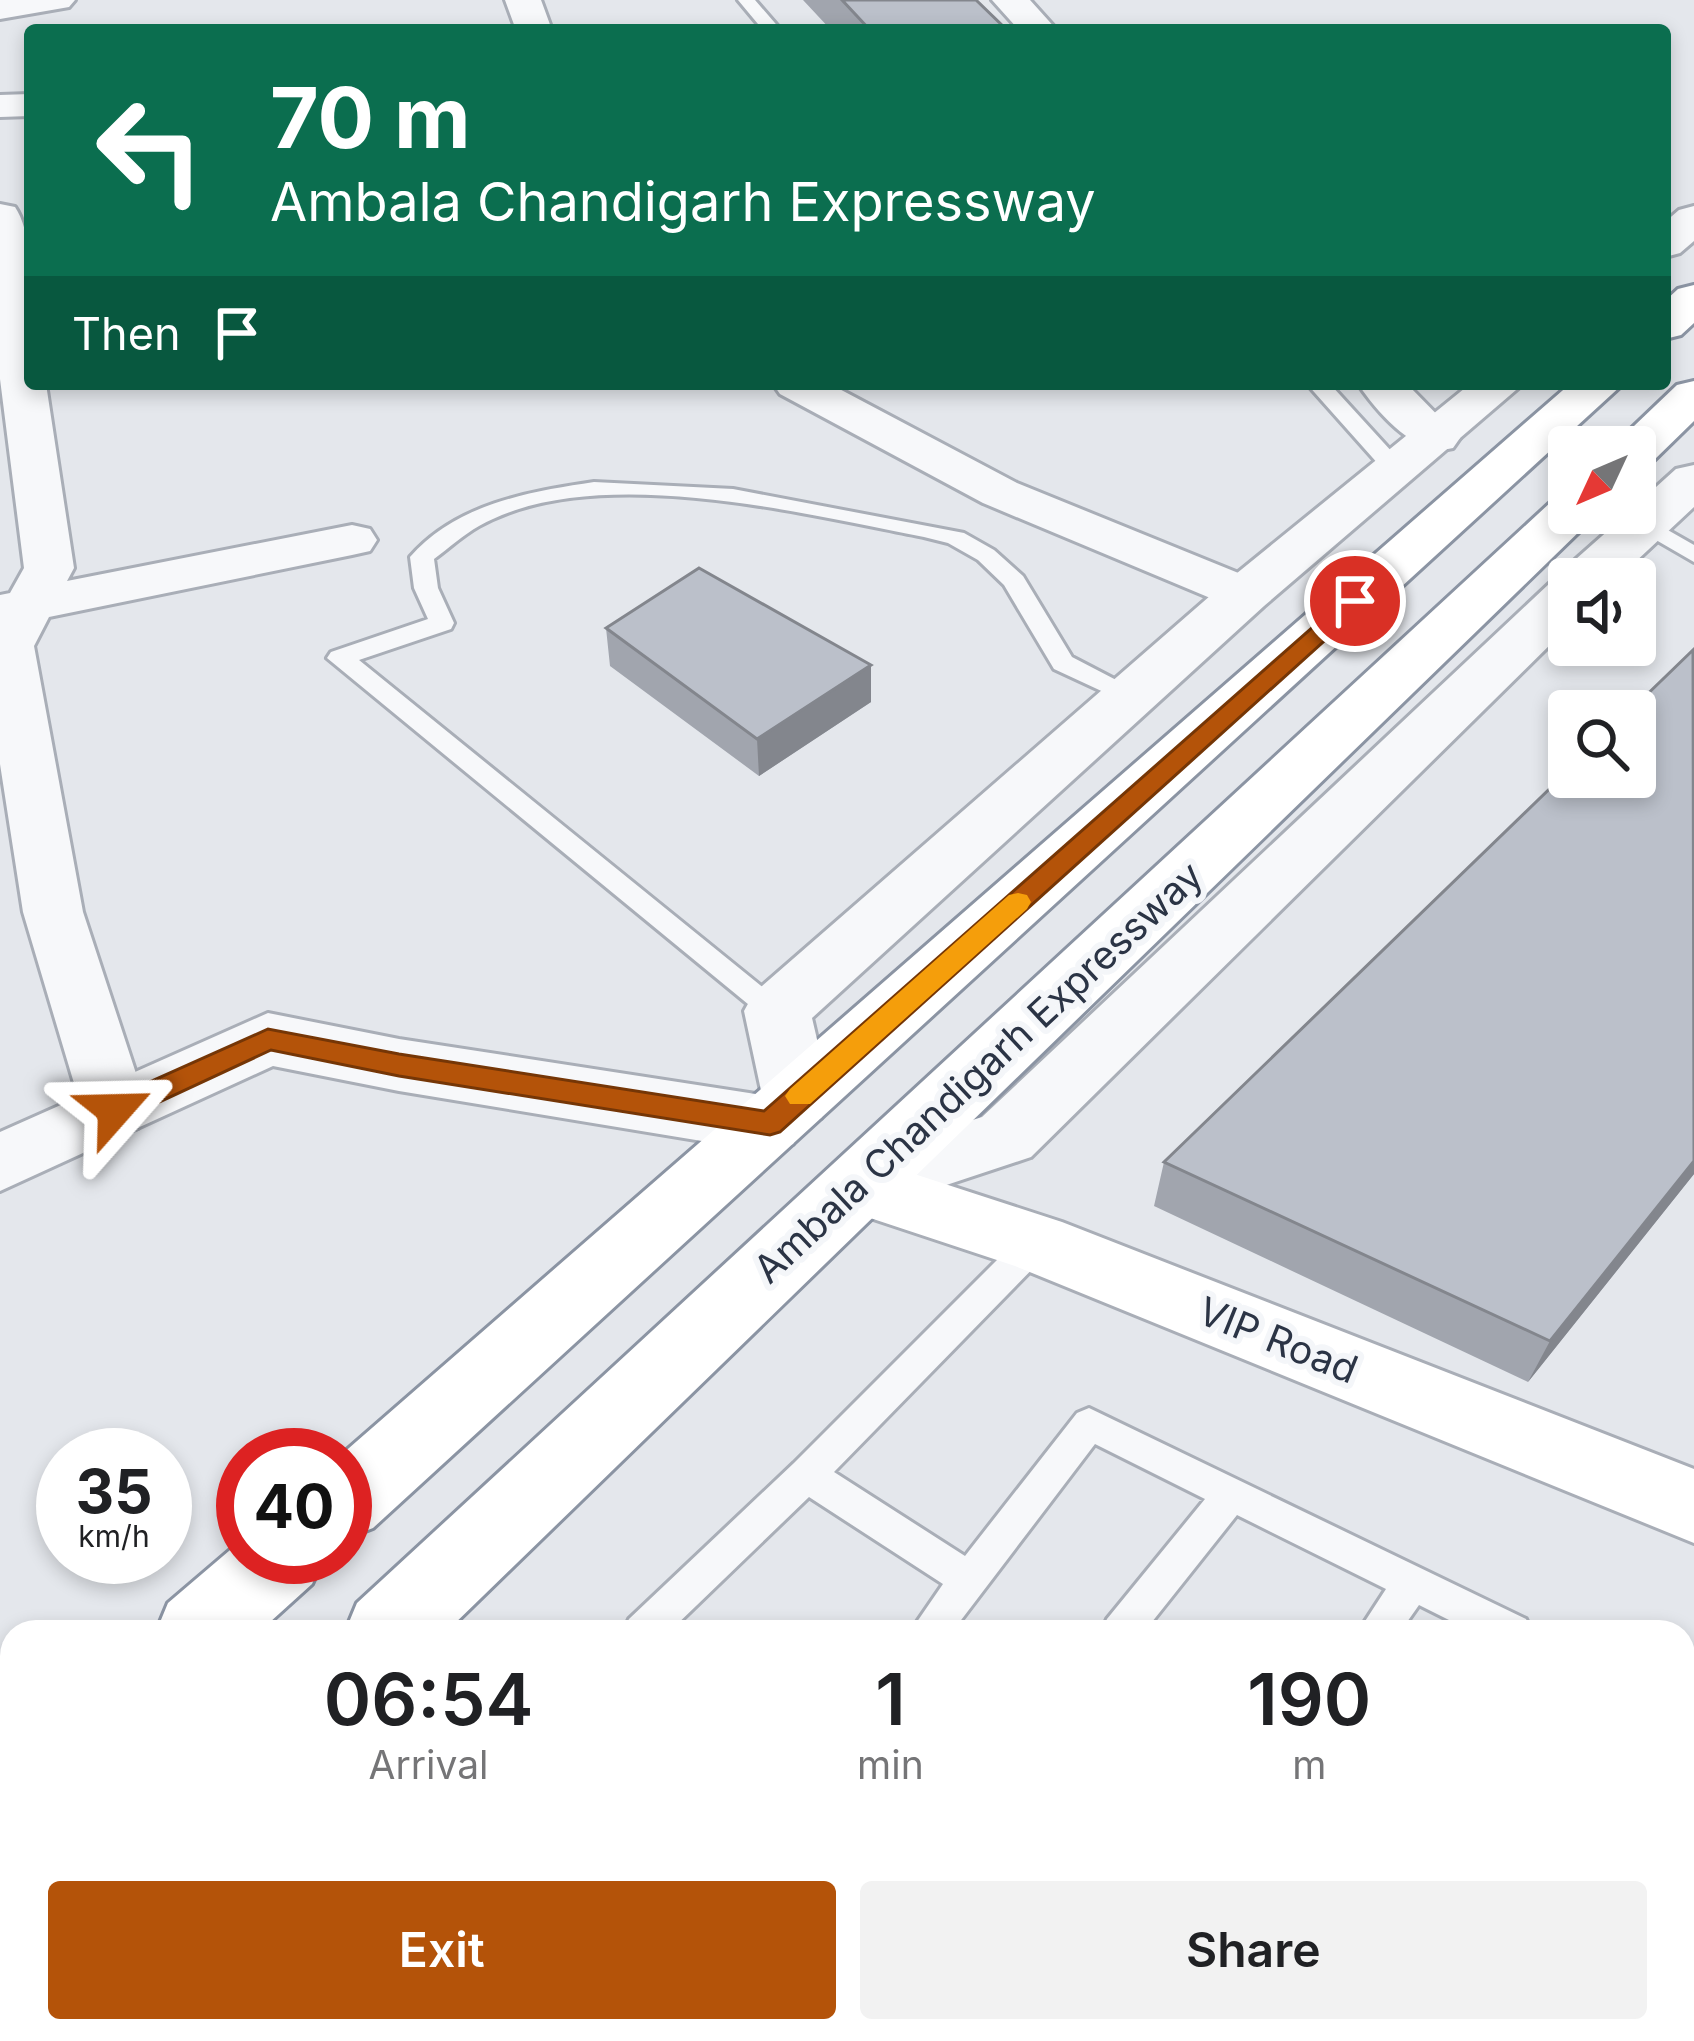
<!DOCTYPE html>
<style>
body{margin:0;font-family:Inter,sans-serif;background:#f2f2f2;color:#202124;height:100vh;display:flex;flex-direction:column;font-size:45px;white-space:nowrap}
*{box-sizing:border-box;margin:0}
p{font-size:39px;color:#757577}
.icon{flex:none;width:66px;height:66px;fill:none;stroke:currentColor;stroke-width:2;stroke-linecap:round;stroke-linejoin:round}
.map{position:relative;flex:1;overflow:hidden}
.panel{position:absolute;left:0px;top:1620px;width:1695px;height:423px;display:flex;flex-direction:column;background:#fff;border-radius:36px 36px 0 0;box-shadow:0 6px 18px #0003}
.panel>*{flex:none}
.banner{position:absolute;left:24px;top:24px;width:1647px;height:366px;border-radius:12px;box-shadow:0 6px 18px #0003;background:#0b6e4f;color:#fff;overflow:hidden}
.needle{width:78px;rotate:226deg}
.controls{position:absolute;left:1548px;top:426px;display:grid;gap:24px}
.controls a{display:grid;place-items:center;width:108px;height:108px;border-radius:12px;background:#fff;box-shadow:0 6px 18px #0003;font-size:60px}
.speed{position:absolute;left:36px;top:1428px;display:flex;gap:24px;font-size:60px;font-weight:700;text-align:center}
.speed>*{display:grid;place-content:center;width:156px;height:156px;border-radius:50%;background:#fff;box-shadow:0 6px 18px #0003;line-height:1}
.speed small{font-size:30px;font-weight:400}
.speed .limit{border:18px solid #d22;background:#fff;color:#111}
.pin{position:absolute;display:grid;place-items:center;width:102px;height:102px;color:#fff;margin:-51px;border:6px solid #fff;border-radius:50%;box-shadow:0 3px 12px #0007}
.me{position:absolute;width:132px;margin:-66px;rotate:65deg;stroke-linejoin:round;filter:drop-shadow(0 0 9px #0008)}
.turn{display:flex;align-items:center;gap:42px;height:252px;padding:0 48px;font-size:54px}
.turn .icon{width:156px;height:156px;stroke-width:2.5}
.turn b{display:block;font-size:84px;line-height:102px}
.then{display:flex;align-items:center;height:114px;padding:0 48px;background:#0003;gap:24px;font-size:45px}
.eta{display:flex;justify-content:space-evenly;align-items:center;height:204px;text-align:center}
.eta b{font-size:72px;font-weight:600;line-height:84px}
.cta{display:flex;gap:24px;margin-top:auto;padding:24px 48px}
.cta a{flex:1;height:138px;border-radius:12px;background:#b45309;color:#fff;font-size:48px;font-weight:600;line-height:138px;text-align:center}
.cta a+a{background:#f2f2f2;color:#202124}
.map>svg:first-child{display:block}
</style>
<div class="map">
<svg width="1694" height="2041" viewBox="0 0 1694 2041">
<rect width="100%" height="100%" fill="#e4e7ec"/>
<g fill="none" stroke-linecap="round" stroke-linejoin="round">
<g stroke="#a9aeb7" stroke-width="6">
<path id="service" d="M738,0h17l26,30h-18z
M1307,384h23l74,81v10h-16z
M594,482l139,7 231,44 30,17 29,26 49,81 73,38 -13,8 -9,-2 -69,-32 -50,-84 -26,-25 -30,-17 -24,-6c-124,-24 -330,-76 -445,-11 -16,9 -30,22 -45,33l4,29 16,35 -3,6 -92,31 433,351 -4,8h-22l-439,-361 4,-6 97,-33 -14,-31 -4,-31c46,-53 118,-65 184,-75z
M1645,517l49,28v17l-57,-33 -4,-5z
M1036,1229l12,4 4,10 -4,10 -214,219 131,84 112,-143 12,-5 437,211 6,13h-59l-54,-27 -19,27h-42l28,-43 -149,-74 -93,117h-43l6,-13 98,-120 -110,-55 -143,188h-42l33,-48 -134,-87 -140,135h-46l6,-13 165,-156 230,-230z
M1683,1696l11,4v40l-11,-5z
M1694,2004v37h-31l5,-10h15v-22z
M204,2031h48l-5,10h-48z
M1187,2031h49l5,10h-49z
M1377,2031h45l-5,10h-45z"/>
</g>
<g stroke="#a9aeb7" stroke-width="6">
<path id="minor" d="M0,0h75l-6,7 -69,12z
M505,0h36l11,30h-36z
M992,0h38l27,30h-38z
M30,94v22l-30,1v-22z
M0,204l15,3c25,37 15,132 15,177h16l28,184 -7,13 285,-56 18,4 7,11 -7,11 -18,4 -303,62 -15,29 49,266 65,198 -10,18 -23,8 -23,-8 -10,-18 -59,-198 -23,-148v-169l10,-2 14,-25 -24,-189z
M773,384h57l187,99 246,100 8,11 -8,11 -18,5 -18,-5 -244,-102 -203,-109z
M1358,384h49l53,54 -7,10c-38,9 -74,-34 -95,-64z"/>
</g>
<g stroke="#a9aeb7" stroke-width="6">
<path id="tertiary" d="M1694,206v35l-14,12 -15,4v-35l14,-12z
M1470,384h53l-259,222 -452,412 19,81 -10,19 -18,6 -10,20 -24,8 -370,-61 -126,-25 -273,125v-59l268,-119 131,26 363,56 -18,-84 10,-18 472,-411z
M1694,465v42l-77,72h-48v47l-538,531 -172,57 -25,-8 -10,-21 10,-21 148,-47 568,-534 10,-3 7,-13 61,-54h7v-7l41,-37z
M12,1987v44h55l-4,10h-63v-49z"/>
</g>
<g stroke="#a9aeb7" stroke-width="6">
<path id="secondary" d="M859,1156l203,66 632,247v74l-679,-277 -181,-60 -10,-21 10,-21z"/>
</g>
<g stroke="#8b94a3" stroke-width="6">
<path id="trunk" d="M1694,285v38l-13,12 -16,4v-38l13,-12z
M1694,381v40l-41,40 -18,4v-18h-23l65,-62z
M1570,384h53l-1250,1144 -28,11v-84h-4z
M1569,498v15h26l-8,11 -1141,1108h-101l12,-29 1194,-1101z
M243,1539v18h81l-12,27 -53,48h-103l12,-29z
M12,1754v94l-12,5v-94z
M12,1933v98h5l-17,7v-100z"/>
</g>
<use href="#service" fill="#f7f8fa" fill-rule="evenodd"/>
<use href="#minor" fill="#f7f8fa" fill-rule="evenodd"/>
<use href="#tertiary" fill="#f7f8fa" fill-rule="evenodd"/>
<use href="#secondary" fill="#fff" fill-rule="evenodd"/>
<use href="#trunk" fill="#fff" fill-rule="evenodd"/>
</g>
<path fill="#a1a5ae" d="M803,0h173l31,30h-176z
M606,628l265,37v37l-112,74 -149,-110z
M1164,1162l530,12 -166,208 -374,-176z
M546,2031h123l-9,10h-105z"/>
<path fill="#83868d" d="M871,665v37l-112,74 -2,-37z
M1694,1161v13l-166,208 22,-41z
M645,2031h24l-9,10h-24z"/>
<path fill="#bbc0ca" stroke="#83868d" stroke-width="3" d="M842,0h134l31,30h-137z
M699,568l172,97 -114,74 -151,-111z
M1693,650l1,511 -144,180 -386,-179 405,-392v7h66v-66h-5z
M554,2031h91l-9,10h-73z
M784,2031h331l10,10h-349z"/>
<path fill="#b45309" stroke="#753606" stroke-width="3" d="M1355,594l12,7 -4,5 -583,526 -10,3 -371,-59 -128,-26 -146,68h-20l-4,-8 4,-8 163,-73 131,25 365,57 584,-515z"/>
<path fill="#f59e0b" d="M1018,893l9,2 4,7 -4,7 -217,195h-20l-5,-8 5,-7 219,-194z"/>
<g text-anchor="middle" stroke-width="12" stroke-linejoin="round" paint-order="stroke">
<g font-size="39" fill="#2b3445" stroke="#f4f6f9">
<text transform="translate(978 1072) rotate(-43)" y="14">Ambala Chandigarh Expressway</text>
<text transform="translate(1278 1340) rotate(22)" y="14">VIP Road</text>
</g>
</g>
</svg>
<div class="controls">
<a><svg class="needle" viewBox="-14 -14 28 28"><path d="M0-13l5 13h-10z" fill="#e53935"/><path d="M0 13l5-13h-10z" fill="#757577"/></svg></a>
<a><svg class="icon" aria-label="sound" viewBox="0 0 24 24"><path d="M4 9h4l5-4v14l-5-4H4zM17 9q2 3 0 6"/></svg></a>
<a><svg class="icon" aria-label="search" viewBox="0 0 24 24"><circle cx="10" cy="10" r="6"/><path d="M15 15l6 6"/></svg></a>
</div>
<div class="speed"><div>35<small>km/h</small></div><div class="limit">40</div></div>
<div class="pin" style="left:1355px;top:601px;background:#d93025"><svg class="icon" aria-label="arrive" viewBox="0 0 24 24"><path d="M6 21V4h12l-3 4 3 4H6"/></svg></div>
<svg class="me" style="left:115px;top:1110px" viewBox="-20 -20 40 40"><path d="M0-17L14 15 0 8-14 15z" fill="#b45309" stroke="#fff" stroke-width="4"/></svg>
<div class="banner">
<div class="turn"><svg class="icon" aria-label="left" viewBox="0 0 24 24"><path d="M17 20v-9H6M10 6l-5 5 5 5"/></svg><div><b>70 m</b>Ambala Chandigarh Expressway</div></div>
<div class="then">Then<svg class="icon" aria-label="arrive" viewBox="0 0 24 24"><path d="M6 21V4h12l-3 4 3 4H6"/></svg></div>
</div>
<section class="panel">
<div class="eta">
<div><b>06:54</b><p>Arrival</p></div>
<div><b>1</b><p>min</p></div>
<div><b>190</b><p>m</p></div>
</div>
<div class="cta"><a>Exit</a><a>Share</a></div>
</section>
</div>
